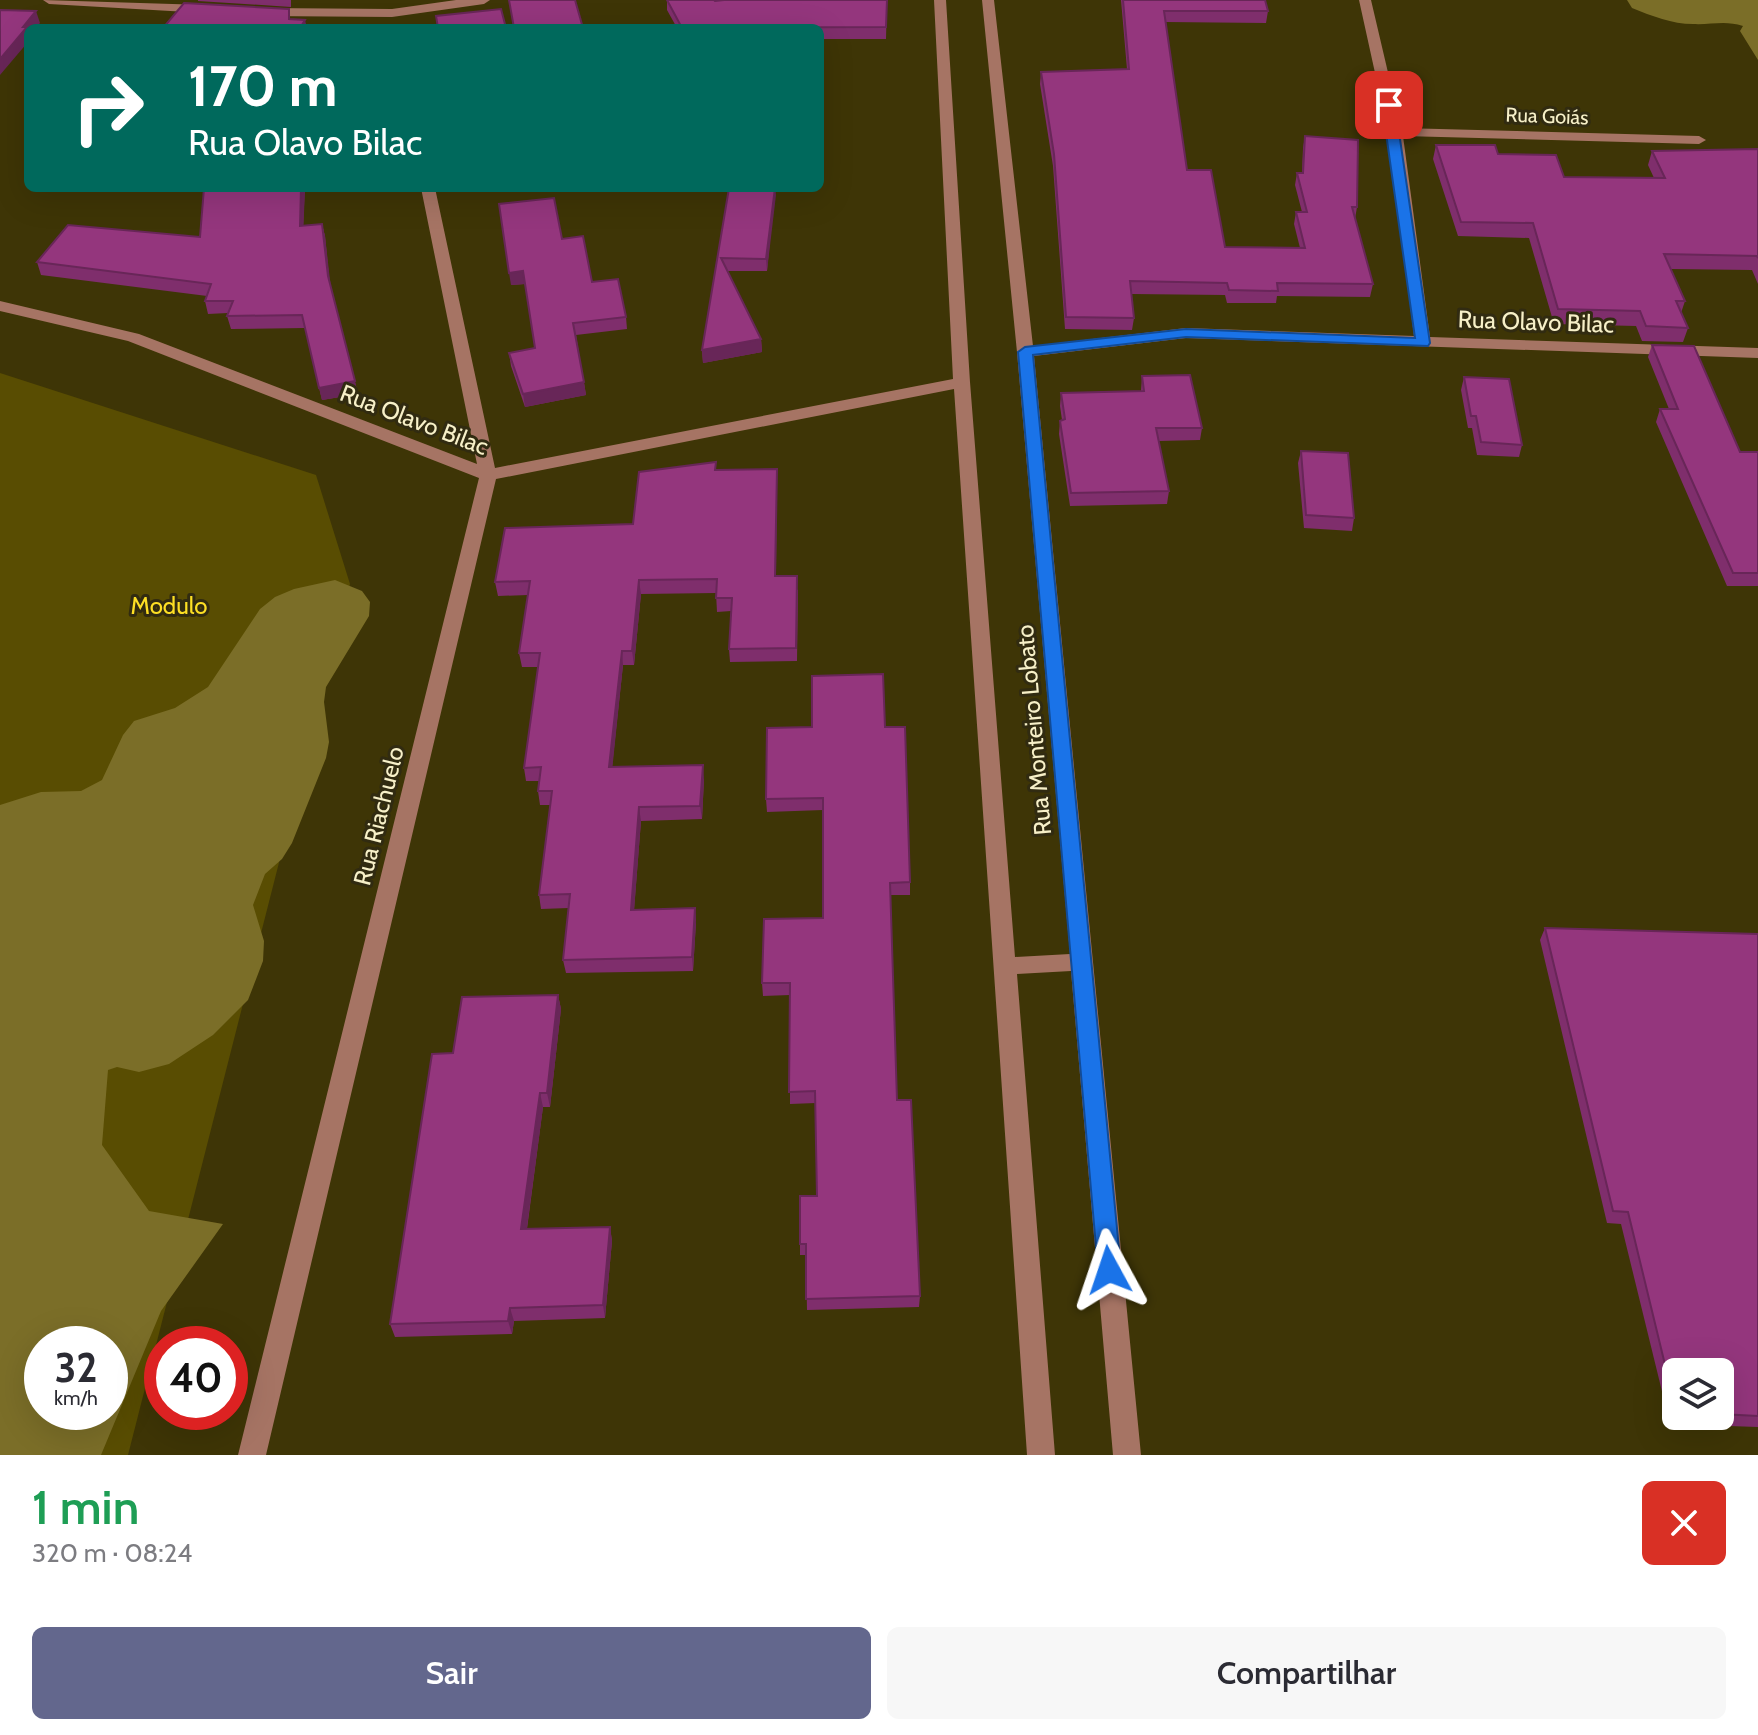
<!DOCTYPE html>
<html lang="pt">
<meta charset="utf-8">
<style>
body{margin:0;font-family:Cabin,sans-serif;background:#f7f7f7;color:#2b2b33;height:100vh;display:flex;flex-direction:column;font-size:30px;white-space:nowrap}
*{box-sizing:border-box;margin:0}
p{font-size:26px;color:#7c7c81}
.icon{flex:none;width:44px;height:44px;fill:none;stroke:currentColor;stroke-width:2;stroke-linecap:round;stroke-linejoin:round}
.map{position:relative;height:1455px;overflow:hidden}
.panel{display:flex;flex-direction:column;background:#fff;flex:1}
.panel>*{flex:none}
.banner{position:absolute;left:24px;top:24px;width:800px;height:168px;border-radius:12px;box-shadow:0 8px 32px #0002;background:#00695c;color:#fff;overflow:hidden}
.buttons{position:absolute;left:1662px;top:1358px;display:grid;gap:16px}
.buttons a{display:grid;place-items:center;width:72px;height:72px;border-radius:12px;background:#fff;box-shadow:0 8px 32px #0002;font-size:40px}
.speed{position:absolute;left:24px;top:1326px;display:flex;gap:16px;font-size:40px;font-weight:700;text-align:center}
.speed>*{display:grid;place-content:center;width:104px;height:104px;border-radius:50%;background:#fff;box-shadow:0 8px 32px #0002;line-height:1}
.speed small{font-size:20px;font-weight:400}
.speed .limit{border:12px solid #d22;background:#fff;color:#111}
.pin{position:absolute;display:grid;place-items:center;width:68px;height:68px;color:#fff;margin:-34px;border-radius:16px;box-shadow:0 4px 12px #0006}
.me{position:absolute;width:88px;margin:-44px;rotate:355deg;stroke-linejoin:round;filter:drop-shadow(0 0 6px #0008)}
.turn{display:flex;align-items:center;gap:28px;height:168px;padding:0 32px;font-size:36px}
.turn .icon{width:104px;height:104px;stroke-width:2.5}
.turn b{display:block;font-size:56px;line-height:68px}
.round{display:grid;place-items:center;flex:none;width:84px;height:84px;border-radius:12px;background:#f7f7f7}
.summary{display:flex;align-items:center;justify-content:space-between;height:136px;padding:0 32px}
h1{font-size:48px;font-weight:600;line-height:60px;color:#1e9e55}
.action{display:flex;gap:16px;margin-top:auto;padding:16px 32px}
.action a{flex:1;height:92px;border-radius:12px;background:#63678d;color:#fff;font-size:32px;font-weight:600;line-height:92px;text-align:center}
.action a+a{background:#f7f7f7;color:#2b2b33}
.map>svg:first-child{display:block}
</style>
<div class="map">
<svg width="1758" height="1455" viewBox="0 0 1758 1455">
<rect width="100%" height="100%" fill="#3e3506"/>
<path fill="#594d02" fill-rule="evenodd" d="M0,373l316,102 34,109 -222,871h-128zM42,1344h68v68h-68z"/>
<path fill="#7b6e28" fill-rule="evenodd" d="M1627,0h131v60l-18,-29 3,-5c-18,-6 -32,-1 -50,-2 -21,0 -41,-8 -61,-16z
M335,580l27,11 8,11 -1,14 -43,71 -2,15 5,40 -3,16 -34,85 -10,16 -17,15 -12,31 11,36 -1,20 -15,39 -35,35 -44,29 -30,8 -22,-5 -9,3 -6,75 47,66 74,13 -62,87 -60,144h-101v-650l41,-13 40,-1 21,-11 21,-45 11,-14 41,-13 33,-21 52,-78 15,-12 19,-8zM42,1344h68v68h-68z"/>
<g fill="none" stroke-linecap="round" stroke-linejoin="round">
<path fill="#a67464" fill-rule="evenodd" d="M43,0l162,5 7,4 -7,4 -156,-9z
M456,0h34l-6,4 -92,13 -127,-1 -7,-4 7,-4 127,1z
M934,0h12l24,382 45,575 55,-3 -53,-602 -35,-352h12l39,346 153,-18 228,8 -26,-204 -29,-132h12l30,128 298,8 7,4 -7,4 -296,-8 27,201 328,11v10l-572,-20 -152,18 107,1099h-28l-42,-484 -54,3 38,481h-28l-73,-1066 -458,90 -230,976h-28l241,-977 -351,-137 -128,-30v-10l139,33 338,130 -56,-276h14l60,280 458,-89z"/>
</g>
<path fill="#7f2e6c" fill-rule="evenodd" d="M198,0h93v7l-93,-6z
M667,0h47l1,1 172,-1 -1,39h-66v-11h-143l-10,-18z
M1121,0h144l3,11 -2,12 -100,-1 21,148 38,77 75,1 -6,-24 2,-12h6l-7,-27 2,-12h5l1,-25 2,-12 52,71 -2,12 18,65 -3,13 -93,-1 -1,7h-49l-2,-8 -94,-1 3,24 -2,12 -67,-1 -12,-163 -13,-82 1,-12 86,-3z
M1436,145l62,9 66,23 90,1 -6,-13 4,-14 106,-2v135l-6,-14 -81,-1 14,32 -4,12 7,15 -5,14 -41,-1 -6,-15 -82,-2 -25,-86 -71,-2 -25,-77z
M204,188h101l-2,38 19,-2 3,12 5,50 28,108 -36,6 -17,-72 -74,1 -4,-13 1,-3 -20,1 -3,-13 2,-5 -166,-21 -4,-13 163,-25z
M729,188h46l-8,83h-40l34,68 1,13 -59,11 -1,-13z
M562,239l30,43 34,35 1,12 -51,6 10,60 -61,12 -14,-41 -2,-13 26,-5 -10,-64 -14,1z
M1652,345l88,107h18v134h-31l-71,-164 4,-13h9l-21,-52z
M1142,376l60,52 -2,12 -41,1 10,50 -2,13 -97,2 -11,-72 1,-13 2,-1 -2,-14 1,-13 80,-2z
M1464,377l58,68 -3,12 -42,-2 -5,-27h-4l-7,-38z
M1301,451l53,67 -2,13 -48,-3 -6,-65z
M716,462v8l61,-1 -1,107 22,14 -1,71 -67,1 -1,-13 2,-38 -14,1 -1,-19 -75,1 -7,71h-11l-11,102 92,12 -2,40 -61,2 -7,89 61,-2 1,14 -3,49 -127,2 -3,-13 6,-52 -28,1 -2,-14 11,-90h-10l-2,-14 1,-10h-13l-2,-13 14,-101h-16l-3,-14 9,-58 -30,1 -3,-14 138,-58z
M885,727l25,155v13h-20l7,205 23,196 -1,11 -112,3 -1,-55h-6v-11l17,-48 -1,-93 -26,1v-109l-27,1 -1,-13 61,-65v-108l-56,2 -1,-13z
M1545,928l213,6v493l-88,-3 -49,-200 -14,-1 -67,-283zM1676,1372h44v44h-44z
M558,995l3,14 -11,98h-7l-16,122 83,-2 2,14 -7,77 -91,3 -2,13 -117,3 -5,-13 63,-271z"/>
<path fill="#682658" d="M36,11l4,12 -4,5h-8v14l-28,33v-16l23,-32z
M305,20l2,8h-7z
M301,188h4l-2,51 -3,-13z
M775,188l1,7 -9,76 -1,-12z
M322,224l3,12 6,53 -3,-13z
M523,271l2,13 -14,1 -2,-12z
M761,339l1,13 -59,11 -1,-13z
M355,381l3,13 -36,6 -3,-12z
M584,382l2,13 -61,12 -2,-13z
M639,580l2,14 -7,71 -2,-14z
M622,651l1,14 -12,116 -2,-14z
M703,765l1,14 -2,40 -2,-13z
M639,807l2,14 -8,103 -2,-14z
M695,908l1,14 -3,49 -1,-14z
M558,995l3,14 -11,98 -3,-14z
M540,1093l3,14 -18,135 -4,-13z
M610,1227l2,14 -7,77 -2,-13z
M510,1308l4,13 -2,13 -4,-13z"/>
<path fill="#94367d" stroke="#682658" stroke-width="2" d="M509,0h66l8,28h-69z
M667,0h47l1,1 9,-1h163l-1,27 -204,1z
M1123,0h142l3,11h-104l23,159h24l14,77 80,1 -9,-36h11l-10,-39h6l2,-37 53,4 -1,67h-5l21,77 -96,-1 1,8 -49,-1 -2,-7 -97,-2 4,37 -68,-1 -12,-163 -13,-82 88,-3z
M184,3l105,6v10l16,1 -5,8h-137z
M501,9l5,19h-68l-2,-12z
M0,10l36,1 -13,16h4l-27,32z
M1436,145h59l3,9 58,1 8,22 101,1 -13,-27 106,-2v109l-1,-2 -93,-2 21,47h-9l12,27 -42,-2 -6,-15 -82,-2 -25,-86 -72,-1z
M204,188h97l-1,38 22,-2 6,52 27,105 -36,7 -17,-73 -75,1 6,-15h-28l6,-17 -174,-22 31,-37 132,12z
M729,188h46l-9,71 -45,-1 40,81 -59,11z
M554,198l8,41 21,-3 9,46 26,-3 8,38 -53,6 11,59 -61,12 -14,-41 26,-5 -12,-77 -14,2 -10,-69z
M1652,345l42,1 46,106h18v121h-25l-73,-164h18z
M1190,375l12,53h-46l13,63 -98,2 -11,-72 5,-2 -4,-26 83,-2 -2,-15z
M1464,377l45,2 13,66 -41,-3 -5,-26h-5z
M1301,451l47,2 6,65 -48,-3z
M716,462l-1,8 62,-1 -2,107h22l-1,72 -67,1 3,-51h-16l1,-19 -78,1 -7,71h-10l-13,116 94,-2 -3,41 -61,1 -8,103 64,-2 -3,49 -129,3 7,-66 -31,1 13,-104h-14l3,-24 -17,1 16,-115h-21l11,-72 -35,1 10,-54 128,-4 6,-52z
M883,674l2,53h20l5,155 -20,1 7,217h14l9,196 -114,3v-55h-6v-48h17l-2,-105 -26,1 1,-109h-28l2,-64 59,-1v-120l-57,1 1,-71 45,-1v-51z
M1545,928l213,6v482l-38,-2v-42h-44v38l-48,-198 -15,-1z
M558,995l-11,98h-7l-19,136 89,-2 -7,78 -93,3 -2,13 -118,3 42,-270 21,-1 9,-56z"/>
<path fill="#1a73e8" stroke="#114b97" stroke-width="2" d="M1389,101l6,4 35,238 -2,3 -242,-9 -153,18 88,915 -3,7 -9,3 -8,-3 -3,-7 -80,-918 7,-5 161,-18 229,9 -33,-233z"/>
<g text-anchor="middle" stroke-width="6" stroke-linejoin="round" paint-order="stroke">
<g font-size="20" fill="#f7f0c8" stroke="#312b11">
<text transform="translate(1547 116) rotate(2)" y="7">Rua Goiás</text>
</g>
<g font-size="24" fill="#f7f0c8" stroke="#312b11">
<text transform="translate(1536 322) rotate(2)" y="8">Rua Olavo Bilac</text>
<text transform="translate(414 420) rotate(21)" y="8">Rua Olavo Bilac</text>
<text transform="translate(1034 730) rotate(-95)" y="8">Rua Monteiro Lobato</text>
<text transform="translate(379 816) rotate(-76)" y="8">Rua Riachuelo</text>
</g>
<g font-size="24" fill="#fddf24" stroke="#312b11">
<text x="169" y="614">Modulo</text>
</g>
</g>
</svg>
<div class="buttons">
<a><svg class="icon" aria-label="layers" viewBox="0 0 24 24"><path d="M12 4l9 5-9 5-9-5zM3 14l9 5 9-5"/></svg></a>
</div>
<div class="speed"><div>32<small>km/h</small></div><div class="limit">40</div></div>
<div class="pin" style="left:1389px;top:105px;background:#d93025"><svg class="icon" aria-label="arrive" viewBox="0 0 24 24"><path d="M6 21V4h12l-3 4 3 4H6"/></svg></div>
<svg class="me" style="left:1109px;top:1270px" viewBox="-20 -20 40 40"><path d="M0-17L14 15 0 8-14 15z" fill="#1a73e8" stroke="#fff" stroke-width="4"/></svg>
<div class="banner">
<div class="turn"><svg class="icon" aria-label="right" viewBox="0 0 24 24"><path d="M7 20v-9h11M14 6l5 5-5 5"/></svg><div><b>170 m</b>Rua Olavo Bilac</div></div>
</div>
</div>
<section class="panel">
<div class="summary"><div><h1>1 min</h1><p>320 m · 08:24</p></div><a class="round" style="background:#d93025;color:#fff"><svg class="icon" aria-label="close" viewBox="0 0 24 24"><path d="M6 6l12 12M18 6L6 18"/></svg></a></div>
<div class="action"><a>Sair</a><a>Compartilhar</a></div>
</section>
